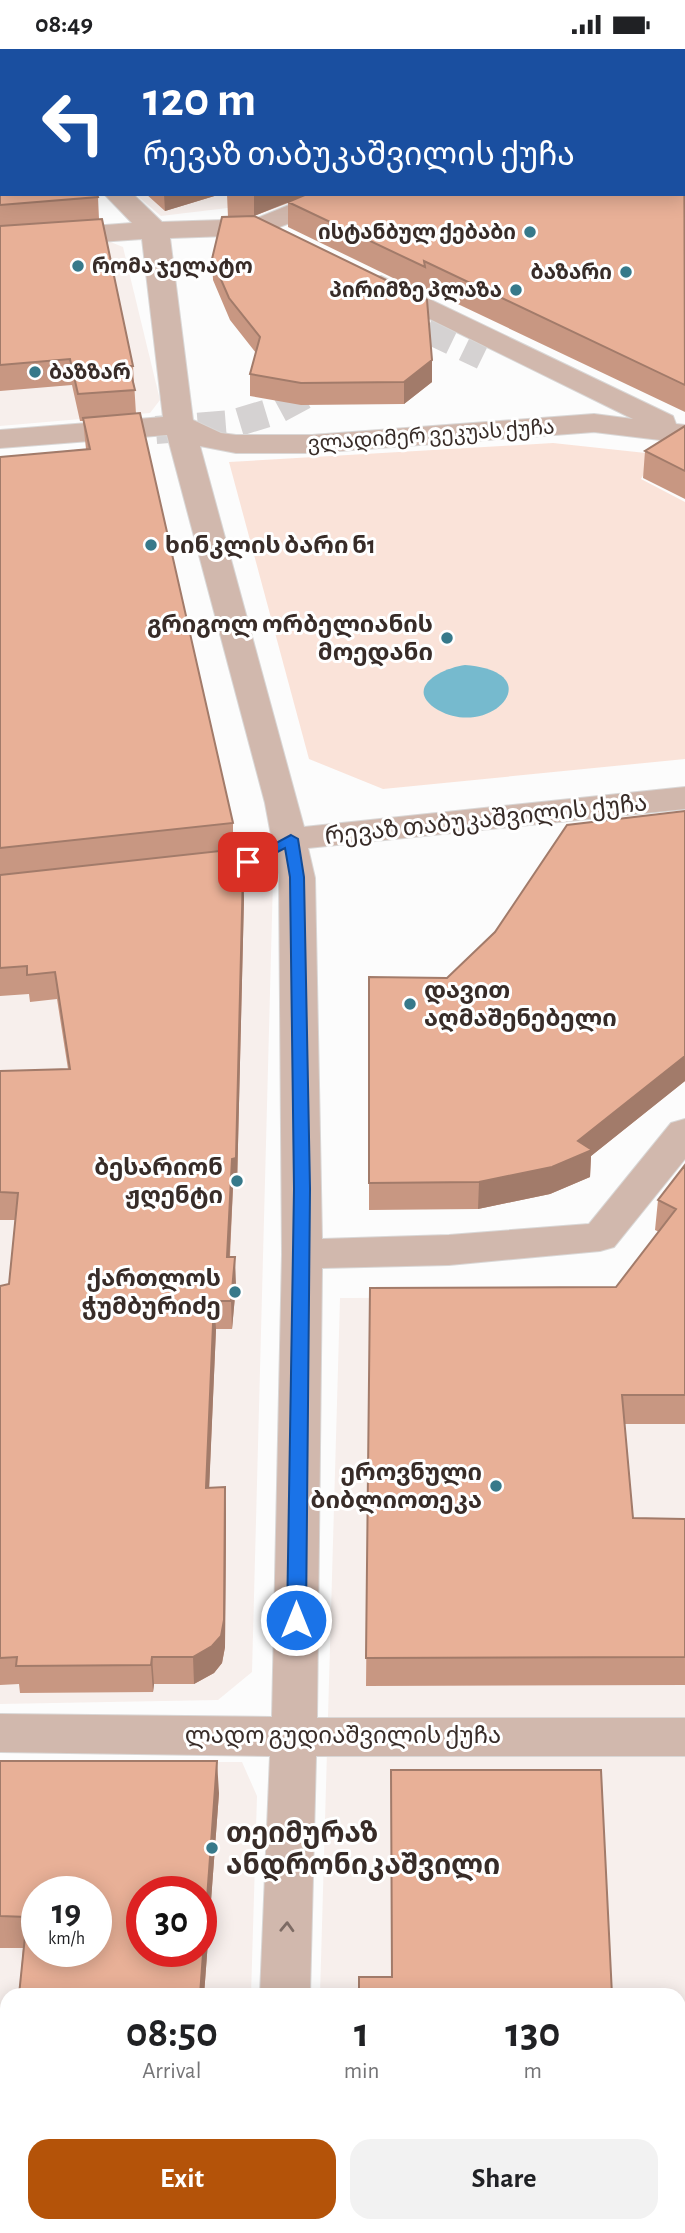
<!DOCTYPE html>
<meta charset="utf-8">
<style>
body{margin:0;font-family:"Alegreya Sans","Noto Sans Georgian",sans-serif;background:#f2f2f2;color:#202124;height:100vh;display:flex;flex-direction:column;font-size:26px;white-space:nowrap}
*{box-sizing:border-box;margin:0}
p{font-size:23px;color:#757577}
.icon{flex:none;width:38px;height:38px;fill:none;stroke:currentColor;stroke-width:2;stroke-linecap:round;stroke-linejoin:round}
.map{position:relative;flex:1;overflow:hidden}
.drawer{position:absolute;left:0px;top:1939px;width:686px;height:245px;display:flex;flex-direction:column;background:#fff;border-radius:21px 21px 0 0;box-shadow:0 4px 18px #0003}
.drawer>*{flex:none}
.top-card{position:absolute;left:0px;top:0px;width:686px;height:147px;box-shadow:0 4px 18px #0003;background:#1a4fa0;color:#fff;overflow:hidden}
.speed{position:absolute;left:21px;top:1827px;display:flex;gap:14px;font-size:35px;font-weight:700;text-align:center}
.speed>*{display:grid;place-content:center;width:91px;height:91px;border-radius:50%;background:#fff;box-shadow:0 4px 18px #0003;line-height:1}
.speed small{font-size:18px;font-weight:400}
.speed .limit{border:10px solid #d22;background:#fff;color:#111}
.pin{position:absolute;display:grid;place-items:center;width:60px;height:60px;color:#fff;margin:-30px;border-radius:14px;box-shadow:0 4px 10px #0006}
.me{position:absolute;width:77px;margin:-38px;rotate:0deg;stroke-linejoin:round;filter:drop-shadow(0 0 5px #0008)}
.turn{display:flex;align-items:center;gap:24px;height:147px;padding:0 28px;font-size:32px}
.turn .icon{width:91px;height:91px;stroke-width:2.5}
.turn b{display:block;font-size:49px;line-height:60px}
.eta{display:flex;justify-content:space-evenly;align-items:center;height:119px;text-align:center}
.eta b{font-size:42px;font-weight:600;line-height:49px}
.action{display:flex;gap:14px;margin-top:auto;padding:14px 28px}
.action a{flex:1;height:80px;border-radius:21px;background:#b45309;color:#fff;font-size:28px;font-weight:600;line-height:80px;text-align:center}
.action a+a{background:#f2f2f2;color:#202124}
.status{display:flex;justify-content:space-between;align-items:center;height:49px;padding:0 35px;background:#fff;direction:ltr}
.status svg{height:19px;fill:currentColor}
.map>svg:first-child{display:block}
</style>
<div class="status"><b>08:49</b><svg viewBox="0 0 49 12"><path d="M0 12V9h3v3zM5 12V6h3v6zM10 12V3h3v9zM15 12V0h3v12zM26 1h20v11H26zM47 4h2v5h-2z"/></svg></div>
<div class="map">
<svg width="685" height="2184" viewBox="0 0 685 2184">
<rect width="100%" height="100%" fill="#fcfcfc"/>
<path fill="#f7efec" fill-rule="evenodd" d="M135,145h147l-38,12 -83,10z
M103,190l20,8 37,153 -10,13 -150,13v-179z
M258,825l15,5 -21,793 -34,28 -218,4v-803z
M685,1248v936h-372l1,-7h365v-231h-359l20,-697z
M0,1713h242l15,34 -6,199h-244v231h237v7h-244zM37,1843h59v59h-59zM142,1843h59v59h-59z"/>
<path fill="#fae3d9" d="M553,394l102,11 -14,25 44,23v257l-302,30 -74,-30 -80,-297z"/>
<path fill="#76bace" d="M465,616c87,7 26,75 -27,45 -36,-22 4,-42 27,-45z"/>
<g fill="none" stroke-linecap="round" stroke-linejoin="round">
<path stroke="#d5d2d2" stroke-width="28" stroke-dasharray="28 14" stroke-linecap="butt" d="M156,381l76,-6 43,-13 152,-82 56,27"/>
<g stroke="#d9d7d6" stroke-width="2">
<path id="minor" d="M667,0h18v8l-1,-6h-18z
M104,145h29l29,28 93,-3 61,-25h37l-4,6 -90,35 -89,3 23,182 28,13 15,2h76l282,-21 39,5 -262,-129 -4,-6 4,-6 10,-2 292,140 3,8 9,1v18l-91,-11 -282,21h-76l-36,-7 104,381 381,-40v22l-377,39 7,30 7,361 127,-4 140,-11 82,-101 14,-4v40l-71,88 -14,4 -151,14 -127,3 -5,450h368v38h-369l-6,239h-50l10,-239 -270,-4v-38l272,3 10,-463 -3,-376 -3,-17c-27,15 -69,23 -98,15l-6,-8 6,-8 62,-8 31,-17 -6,-32 -98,-368 -167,13v-18l163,-13 -21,-178 -142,10v-16l132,-10z
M252,2177h52v7h-52z"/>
</g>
<use href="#minor" fill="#d1b8ad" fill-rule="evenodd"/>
</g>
<path fill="#c89782" d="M0,0h666v2h-664v143l96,3 1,22 34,147 3,48 97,409v27l11,48 -7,288 -4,1 -3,70 6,28 -4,44h-16l-7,159 16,-1 1,28 -1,132 -3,16 -8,10 -20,11h-40l-1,8 -133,1 -1,-9 -19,1v-399l9,-2 6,-64h-15v-149l68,-2 -11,-70 -27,3 -1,-8 -29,2v-539l86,-8 -3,-28h-3l-8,-36 -72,6z
M685,33v330l-261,-124v5l-136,-66v-24l-34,13 178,166 -28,22 -103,1 -51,-9v-22l6,-21 -26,-33 -17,-40 -1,-21 16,-42 -1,-23h457z
M146,145h75l-56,17z
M685,377v73l-42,-21 2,-27z
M685,762v270l-94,75 -1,21 -40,17 -72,15 -109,1v-233l78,1z
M685,1116v259h-61l9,94 52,1v166l-319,1 4,-398 246,-1 43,-55 -4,-2 3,-30z
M0,1712l219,32 -15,202h-185l4,-47h-23z
M391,1721h210l-209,207z"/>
<path fill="#a27b6a" d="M164,145h57l-56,17z
M254,145h54l-54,22z
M432,311v22l-28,22v-22z
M243,822l1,27 -7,288 -4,1 -5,98 -1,-28z
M685,1007v25l-94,75 -1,21 -40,17 -72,15 1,-27 99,-41z
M235,1208l1,28 -4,44 -1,-28z
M214,1252l2,28 -8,186 -2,-27z
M225,1438l1,28 -1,132 -3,16 -8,10 -20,11 -1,-27z
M152,1608l2,27 -1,8 -2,-27z
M217,1712l2,32 -15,202h-4z"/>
<path fill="#e8b097" stroke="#a27b6a" stroke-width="2" fill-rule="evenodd" d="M0,0h513l-3,2h-508v2l-2,-1z
M2,22v123h95l1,3 -98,8v-133z
M684,33l1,303 -261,-124 1,6 -137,-65 19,-8h377z
M254,167l173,84 5,60 -28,22 -103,1 -51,-9 10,-37 -31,-39 -17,-39 10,-42z
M102,170l31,147h-4l6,24 -57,4 -8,-35 -70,6v-139z
M140,364l93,410 -233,25v-391l90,-8 -7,-31z
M685,377v45l-40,-20z
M685,762v245l-107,85 14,9 -40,17 -73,15 -110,1v-206l78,1 48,-46 72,-107z
M238,800l5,22 -7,287 -4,1 -5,98h8l-4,44h-17l-8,187 19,-1 -1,133 -3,16 -9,10 -19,11h-41l-1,8 -135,1 1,-9 -17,1v-372l9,-2 9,-91 -18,-1v-121l70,-2 -15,-97 -28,3v-9l-27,2v-93z
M685,1116v230h-63l11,123 52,1v138l-319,1 4,-370 246,-1 60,-78 -18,-9z
M0,1712h217l-17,234h-181l8,-78 -27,-1zM37,1843h59v59h-59zM142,1843h59v59h-59z
M391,1721h210l11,225h-253v-18h33z
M0,2013h7v164h185v7h-192z
M393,2177h230l1,7h-231z"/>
<defs><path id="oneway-chevron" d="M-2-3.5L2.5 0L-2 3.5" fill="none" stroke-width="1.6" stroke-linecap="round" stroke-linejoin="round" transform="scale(1.75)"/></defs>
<use stroke="#7d6b64" href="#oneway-chevron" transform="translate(287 1878) rotate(-88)"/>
<path fill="#1a73e8" stroke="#114b97" stroke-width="2" d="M291,786l7,4 6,38 6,312 -4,431 -3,5 -7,2 -6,-2 -3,-5 7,-431 -4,-312 -5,-29 -32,17 -5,2 -7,-5z"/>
<g fill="#37798a" stroke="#fff" stroke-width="2.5">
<circle cx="530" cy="183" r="7"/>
<circle cx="78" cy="217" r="7"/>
<circle cx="626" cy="223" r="7"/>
<circle cx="516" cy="241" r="7"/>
<circle cx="35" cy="323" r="7"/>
<circle cx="151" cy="496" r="7"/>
<circle cx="447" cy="589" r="7"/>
<circle cx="410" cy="955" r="7"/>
<circle cx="237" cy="1132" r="7"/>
<circle cx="235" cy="1243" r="7"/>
<circle cx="496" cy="1437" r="7"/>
<circle cx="212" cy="1799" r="7"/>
</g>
<g text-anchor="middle" stroke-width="6" stroke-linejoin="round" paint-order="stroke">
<g font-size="21" font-weight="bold" fill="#382c28" stroke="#fff" text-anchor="end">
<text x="516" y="190">ისტანბულ ქებაბი</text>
<text x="92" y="224" text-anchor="start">რომა ჯელატო</text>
<text x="612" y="230">ბაზარი</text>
<text x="502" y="248">პირიმზე პლაზა</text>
<text x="49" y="330" text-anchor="start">ბაზზარ</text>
</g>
<g font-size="21" fill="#382c28" stroke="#fff">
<text transform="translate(431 386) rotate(-4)" y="7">ვლადიმერ ვეკუას ქუჩა</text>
</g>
<g font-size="24" font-weight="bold" fill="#382c28" stroke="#fff" text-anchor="end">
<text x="165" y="504" text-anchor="start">ხინკლის ბარი ნ1</text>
<text x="433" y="583">გრიგოლ ორბელიანის<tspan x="433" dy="28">მოედანი</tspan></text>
<text x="424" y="949" text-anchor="start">დავით<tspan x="424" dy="28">აღმაშენებელი</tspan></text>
<text x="223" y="1126">ბესარიონ<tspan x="223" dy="28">ჟღენტი</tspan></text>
<text x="221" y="1237">ქართლოს<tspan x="221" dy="28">ჭუმბურიძე</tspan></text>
<text x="482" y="1431">ეროვნული<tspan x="482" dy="28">ბიბლიოთეკა</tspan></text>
</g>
<g font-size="24" fill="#382c28" stroke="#fff">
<text transform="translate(486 770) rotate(-6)" y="8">რევაზ თაბუკაშვილის ქუჩა</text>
<text x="343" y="1694">ლადო გუდიაშვილის ქუჩა</text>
</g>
<g font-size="28" font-weight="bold" fill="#382c28" stroke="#fff" text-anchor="start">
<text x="226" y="1793">თეიმურაზ<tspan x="226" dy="32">ანდრონიკაშვილი</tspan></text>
</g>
</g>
</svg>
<div class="speed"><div>19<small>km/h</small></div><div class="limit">30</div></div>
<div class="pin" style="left:248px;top:813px;background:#d93025"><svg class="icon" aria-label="arrive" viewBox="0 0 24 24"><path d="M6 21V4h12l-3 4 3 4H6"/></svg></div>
<svg class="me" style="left:296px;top:1571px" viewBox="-20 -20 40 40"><circle r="17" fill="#1a73e8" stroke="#fff" stroke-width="3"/><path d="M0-11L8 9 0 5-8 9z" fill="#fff"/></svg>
<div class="top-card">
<div class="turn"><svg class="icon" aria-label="left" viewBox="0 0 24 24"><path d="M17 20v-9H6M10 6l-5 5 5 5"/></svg><div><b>120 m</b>რევაზ თაბუკაშვილის ქუჩა</div></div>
</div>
<section class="drawer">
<div class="eta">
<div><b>08:50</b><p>Arrival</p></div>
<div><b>1</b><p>min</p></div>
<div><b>130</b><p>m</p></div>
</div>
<div class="action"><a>Exit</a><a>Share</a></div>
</section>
</div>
